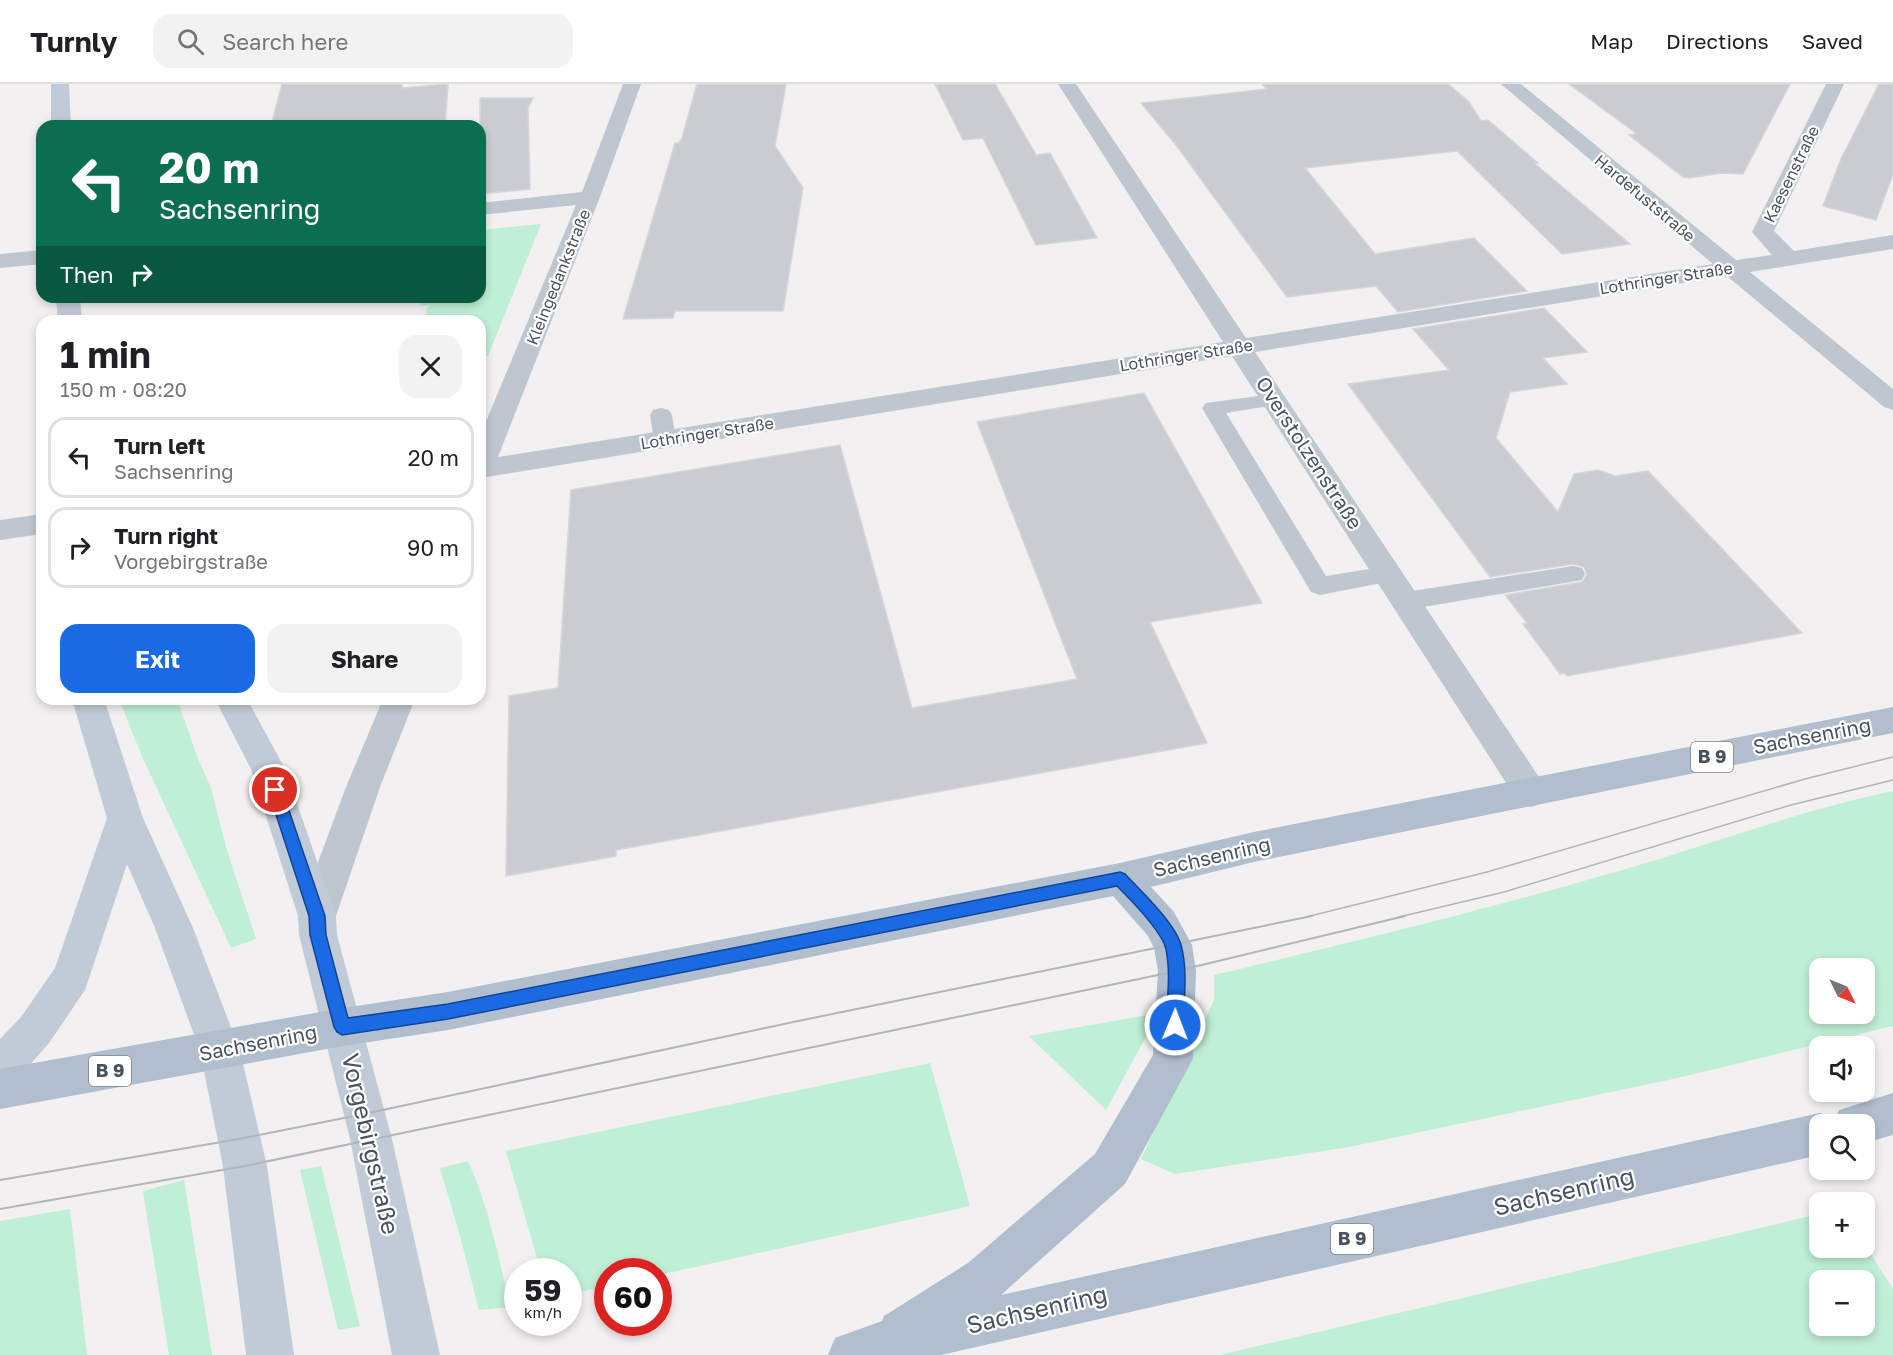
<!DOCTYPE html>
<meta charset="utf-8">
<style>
body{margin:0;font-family:"Golos Text",sans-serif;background:#f2f2f2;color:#202124;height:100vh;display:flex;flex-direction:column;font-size:22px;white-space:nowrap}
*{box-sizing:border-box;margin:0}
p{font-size:20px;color:#757577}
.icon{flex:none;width:33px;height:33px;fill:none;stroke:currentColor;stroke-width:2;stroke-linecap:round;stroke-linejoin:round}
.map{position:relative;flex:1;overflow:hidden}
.drawer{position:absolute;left:36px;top:231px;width:450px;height:390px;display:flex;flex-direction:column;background:#fff;border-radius:18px;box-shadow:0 3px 9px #0003}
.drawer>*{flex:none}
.hud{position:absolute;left:36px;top:36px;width:450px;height:183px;border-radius:18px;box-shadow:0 3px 9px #0003;background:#0b6e4f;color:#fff;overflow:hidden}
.needle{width:39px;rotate:133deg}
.fabs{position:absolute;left:1809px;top:874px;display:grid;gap:12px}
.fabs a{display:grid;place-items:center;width:66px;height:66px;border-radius:12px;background:#fff;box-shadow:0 3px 9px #0003;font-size:30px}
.speed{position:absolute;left:504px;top:1174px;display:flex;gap:12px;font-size:30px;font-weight:700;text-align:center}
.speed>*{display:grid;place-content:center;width:78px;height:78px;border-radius:50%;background:#fff;box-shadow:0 3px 9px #0003;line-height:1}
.speed small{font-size:15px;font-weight:400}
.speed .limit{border:9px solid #d22;background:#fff;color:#111}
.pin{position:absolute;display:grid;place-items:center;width:51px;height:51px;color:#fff;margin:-26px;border:3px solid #fff;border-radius:50%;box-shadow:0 2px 6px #0007}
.me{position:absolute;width:66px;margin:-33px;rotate:1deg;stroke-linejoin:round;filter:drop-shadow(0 0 4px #0008)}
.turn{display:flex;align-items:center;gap:21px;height:126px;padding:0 24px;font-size:27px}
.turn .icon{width:78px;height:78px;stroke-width:2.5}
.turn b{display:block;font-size:42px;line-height:51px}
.then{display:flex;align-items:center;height:57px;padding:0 24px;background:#0003;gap:12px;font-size:22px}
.round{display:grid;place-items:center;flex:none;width:63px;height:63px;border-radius:18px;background:#f2f2f2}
.headline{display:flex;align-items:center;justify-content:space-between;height:102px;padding:0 24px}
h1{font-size:36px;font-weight:700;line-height:45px}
.primary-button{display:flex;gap:12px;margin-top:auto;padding:12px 24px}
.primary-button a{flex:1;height:69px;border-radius:18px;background:#1a6ae3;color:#fff;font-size:24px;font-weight:700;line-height:69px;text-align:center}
.primary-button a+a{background:#f2f2f2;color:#202124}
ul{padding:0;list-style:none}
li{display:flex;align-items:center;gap:18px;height:81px;margin:0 12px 9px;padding:0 12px;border:3px solid #e0e0e0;border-radius:18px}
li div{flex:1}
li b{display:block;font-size:22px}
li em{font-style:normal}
header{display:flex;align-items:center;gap:36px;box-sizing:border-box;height:84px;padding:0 30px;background:#fff;border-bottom:2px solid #e0e0e0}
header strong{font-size:28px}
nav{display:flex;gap:33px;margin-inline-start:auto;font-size:21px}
.search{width:420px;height:54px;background:#f2f2f2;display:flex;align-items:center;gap:15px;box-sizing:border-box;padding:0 21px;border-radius:18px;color:#757577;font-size:22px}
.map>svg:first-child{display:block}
</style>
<header>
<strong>Turnly</strong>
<div class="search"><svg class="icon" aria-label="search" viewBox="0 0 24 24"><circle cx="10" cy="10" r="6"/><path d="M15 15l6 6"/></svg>Search here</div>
<nav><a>Map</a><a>Directions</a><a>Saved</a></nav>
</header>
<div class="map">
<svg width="1893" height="1271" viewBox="0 0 1893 1271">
<rect width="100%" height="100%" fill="#f2f0f0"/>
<path fill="#bfefd4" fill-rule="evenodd" d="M541,140l-53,132h-8v-35h-55l2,-13 4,-3 -11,1 4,-9h56v-67z
M119,615h58l21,60 13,29 15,59 30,92 -25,9 -90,-194z
M1893,707v235l-220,53 -324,68 -174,27 -34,-15 73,-159v-25c135,-32 271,-65 405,-104 91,-26 181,-61 274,-80zM1820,885h44v45h-44z
M1159,929l-53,97 -77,-74z
M930,979l40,143 -311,69 -1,-3h-50l-1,14 -37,8 -2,-22h-27l-35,-121z
M468,1077c21,47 31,96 42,146l-31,3 -19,-74 -20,-68z
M321,1082l39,160 -22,4 -38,-160z
M184,1096l28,175h-43l-26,-164z
M70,1125l17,146h-87v-134z
M1819,1130l1,34h44l1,-3 28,44v66h-673zM1820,1197h44v45h-44z"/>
<path fill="#caccd2" stroke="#d4d6db" stroke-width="1.5" d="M282,0h120v4l46,-4 -3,42h-174z
M697,0h89l-11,62 28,42 -20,123h-108l-2,7 -50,1 52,-176h4l3,-5z
M935,0h60l41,71 14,-2 47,85 -61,7 -53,-107 -20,2z
M1262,0h186l21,18 12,19 7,-1 50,43h-4l96,81 -68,10 -105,-103 -152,17 70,86 99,-16 53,53 -129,21 -22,-26 -89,11 -111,-152 -35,-42 126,-14z
M1569,0h221l-47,90 -21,-1 -33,5 -6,-1 -54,-42 8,-1z
M1879,0h14v90l-17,46 -53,-14 18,-47z
M480,14h53l-5,10 2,81 -50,5z
M1544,224l43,44 -44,6 24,26 -57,8 -14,46 62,74 16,-38 24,-4 17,6 33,-5 154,162 -235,43 -3,-3 -4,1 -37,-50 4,-1 -22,-28 77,-13 5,-7 -3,-8 -11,-3 -83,13 -142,-193 101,-14 -36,-41z
M1144,309l118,210 -112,19 57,121 -591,107v6l-110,20 3,-180 49,-8 13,-198 269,-45 72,263 165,-29 -100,-257z"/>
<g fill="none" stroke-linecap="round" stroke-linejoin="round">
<path fill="#bec7cf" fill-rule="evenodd" d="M1274,310l7,2 3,4 -3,4 -55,9 100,163 62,-10 9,2 3,6 -3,6 -77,15 -9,-3 -109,-184 4,-5 7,-1z
M661,324l8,2 3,5 4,25 -3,5 -8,2 -8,-2 -3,-5 -4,-25 3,-5z
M1573,482l9,2 3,6 -3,6 -176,30 -9,-3 -3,-6 3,-6 9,-3z"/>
<path fill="#bec7cf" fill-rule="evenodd" d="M623,0h18l-41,113 -102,260 725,-115 -165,-258h18l170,254 467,-74 -212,-180h20l215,176 36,-5 -20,-23 74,-148h18l-70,147 20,20 99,-16v14l-143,23 143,117v21l-9,-3 -157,-131 -472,76 288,431 5,10 -5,10 -12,4 -12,-4 -287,-447 -752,122v-42l96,-231 -96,10v-12l102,-11z
M42,166v14l-42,4v-14z
M42,430v20l-42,6v-20z
M383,615h32l-35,88 -44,129 -6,12 -13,5 -13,-5 -6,-12 48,-129z"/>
<path fill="#c1cad7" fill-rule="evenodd" d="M51,0h18l2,42h-20z
M56,213h24l2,24h-24z
M72,615h32l39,119 50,110 47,123 27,115 27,189h-48l-23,-189 -23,-115 -45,-123 -28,-64 -42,126 -36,53 -34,39 -15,6v-49l21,-22 34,-49 52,-150z
M215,615h32l38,70 51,147 1,19 55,204 48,216h-48l-42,-216 -51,-204 -1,-19 -47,-147z"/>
<path fill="#b0bece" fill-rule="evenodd" d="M1893,623v26l-639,129 -103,25 23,25 18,33 4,26 -3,88 -68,125 -124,111 819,-182 15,6 4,-9 54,-17v42l-29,8v-18h-44v30l-879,200h-113l7,-17 47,-17 2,-5 84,-53 127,-109 58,-99 5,-84 -4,-23 -6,-12 -35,-40 -665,134 -105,16 -343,63v-40l343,-61 105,-16 672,-129 134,-31z"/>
<path stroke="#b2b5ba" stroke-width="1.5" d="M1306,833l181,-45 318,-93 88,-22
M1399,833l105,-25 287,-87 102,-25"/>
<path stroke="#b2b5ba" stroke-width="2" d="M0,1096l239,-41 125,-25 434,-93 514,-105
M0,1125l245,-43 932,-195 228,-55"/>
</g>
<path fill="#1a6ae3" stroke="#114594" stroke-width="1.5" d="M275,700l5,2 2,4 43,126 1,19 22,83 100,-14 672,-132 5,2c16,17 50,49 56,71 7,25 3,54 2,80l-2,5 -6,3 -6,-3 -3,-5c1,-25 5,-51 0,-76 -4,-18 -35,-49 -49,-63l-669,133 -106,16 -5,-3 -3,-5 -24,-92 -1,-19 -41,-126 2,-4z"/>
<g text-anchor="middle" stroke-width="4.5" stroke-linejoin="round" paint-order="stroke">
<g font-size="16" fill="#48525e" stroke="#fff">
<text transform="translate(1791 90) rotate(-64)" y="6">Kaesenstraße</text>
<text transform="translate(1645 114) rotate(40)" y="6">Hardefuststraße</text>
<text transform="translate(558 193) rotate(-68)" y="6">Kleingedankstraße</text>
<text transform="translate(1666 194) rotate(-9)" y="6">Lothringer Straße</text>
<text transform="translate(1186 271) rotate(-9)" y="6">Lothringer Straße</text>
<text transform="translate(707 349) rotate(-9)" y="6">Lothringer Straße</text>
</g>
<g fill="#fff" stroke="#7f868e" stroke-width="1.5">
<rect x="1691" y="658" width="42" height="30" rx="4.5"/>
<rect x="89" y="972" width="42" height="30" rx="4.5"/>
<rect x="1331" y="1140" width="42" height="30" rx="4.5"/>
</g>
<g font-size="18" font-weight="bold" fill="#48525e">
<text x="1712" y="679">B 9</text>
<text x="110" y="993">B 9</text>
<text x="1352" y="1161">B 9</text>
</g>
<g font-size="20" fill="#48525e" stroke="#fff">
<text transform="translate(1309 369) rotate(57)" y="7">Overstolzenstraße</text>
<text transform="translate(1812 652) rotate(-11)" y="7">Sachsenring</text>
<text transform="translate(1212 773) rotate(-13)" y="7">Sachsenring</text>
<text transform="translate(258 959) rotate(-11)" y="7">Sachsenring</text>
</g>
<g font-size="24" fill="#48525e" stroke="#fff">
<text transform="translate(370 1060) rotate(77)" y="8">Vorgebirgstraße</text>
<text transform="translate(1564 1108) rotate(-13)" y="8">Sachsenring</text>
<text transform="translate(1037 1226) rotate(-13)" y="8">Sachsenring</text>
</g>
</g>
</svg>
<div class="fabs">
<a><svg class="needle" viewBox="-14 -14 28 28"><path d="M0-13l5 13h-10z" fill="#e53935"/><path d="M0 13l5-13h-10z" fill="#757577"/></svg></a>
<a><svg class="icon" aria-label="sound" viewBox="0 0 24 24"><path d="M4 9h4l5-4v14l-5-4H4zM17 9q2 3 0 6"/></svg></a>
<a><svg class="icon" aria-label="search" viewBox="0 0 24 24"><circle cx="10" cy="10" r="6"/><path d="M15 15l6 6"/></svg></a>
<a>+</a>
<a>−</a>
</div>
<div class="speed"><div>59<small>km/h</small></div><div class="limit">60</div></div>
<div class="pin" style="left:275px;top:706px;background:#d93025"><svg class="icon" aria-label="arrive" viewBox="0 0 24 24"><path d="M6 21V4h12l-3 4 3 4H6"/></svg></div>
<svg class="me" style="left:1175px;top:941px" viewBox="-20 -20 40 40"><circle r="17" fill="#1a6ae3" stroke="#fff" stroke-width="3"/><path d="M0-11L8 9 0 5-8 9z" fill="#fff"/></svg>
<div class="hud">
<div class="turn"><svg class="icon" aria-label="left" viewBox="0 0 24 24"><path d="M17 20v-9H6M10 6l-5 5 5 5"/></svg><div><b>20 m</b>Sachsenring</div></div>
<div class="then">Then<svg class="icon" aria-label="right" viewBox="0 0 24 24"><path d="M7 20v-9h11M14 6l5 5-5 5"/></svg></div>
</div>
<section class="drawer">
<div class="headline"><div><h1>1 min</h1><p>150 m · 08:20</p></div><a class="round"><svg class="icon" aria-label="close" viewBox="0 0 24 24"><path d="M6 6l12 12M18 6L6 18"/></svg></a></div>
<ul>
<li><svg class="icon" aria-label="left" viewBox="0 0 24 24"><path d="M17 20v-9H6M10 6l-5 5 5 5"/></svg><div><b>Turn left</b><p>Sachsenring</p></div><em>20 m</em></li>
<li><svg class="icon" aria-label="right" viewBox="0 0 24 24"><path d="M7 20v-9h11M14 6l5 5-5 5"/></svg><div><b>Turn right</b><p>Vorgebirgstraße</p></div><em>90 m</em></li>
</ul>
<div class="primary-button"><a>Exit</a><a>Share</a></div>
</section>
</div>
